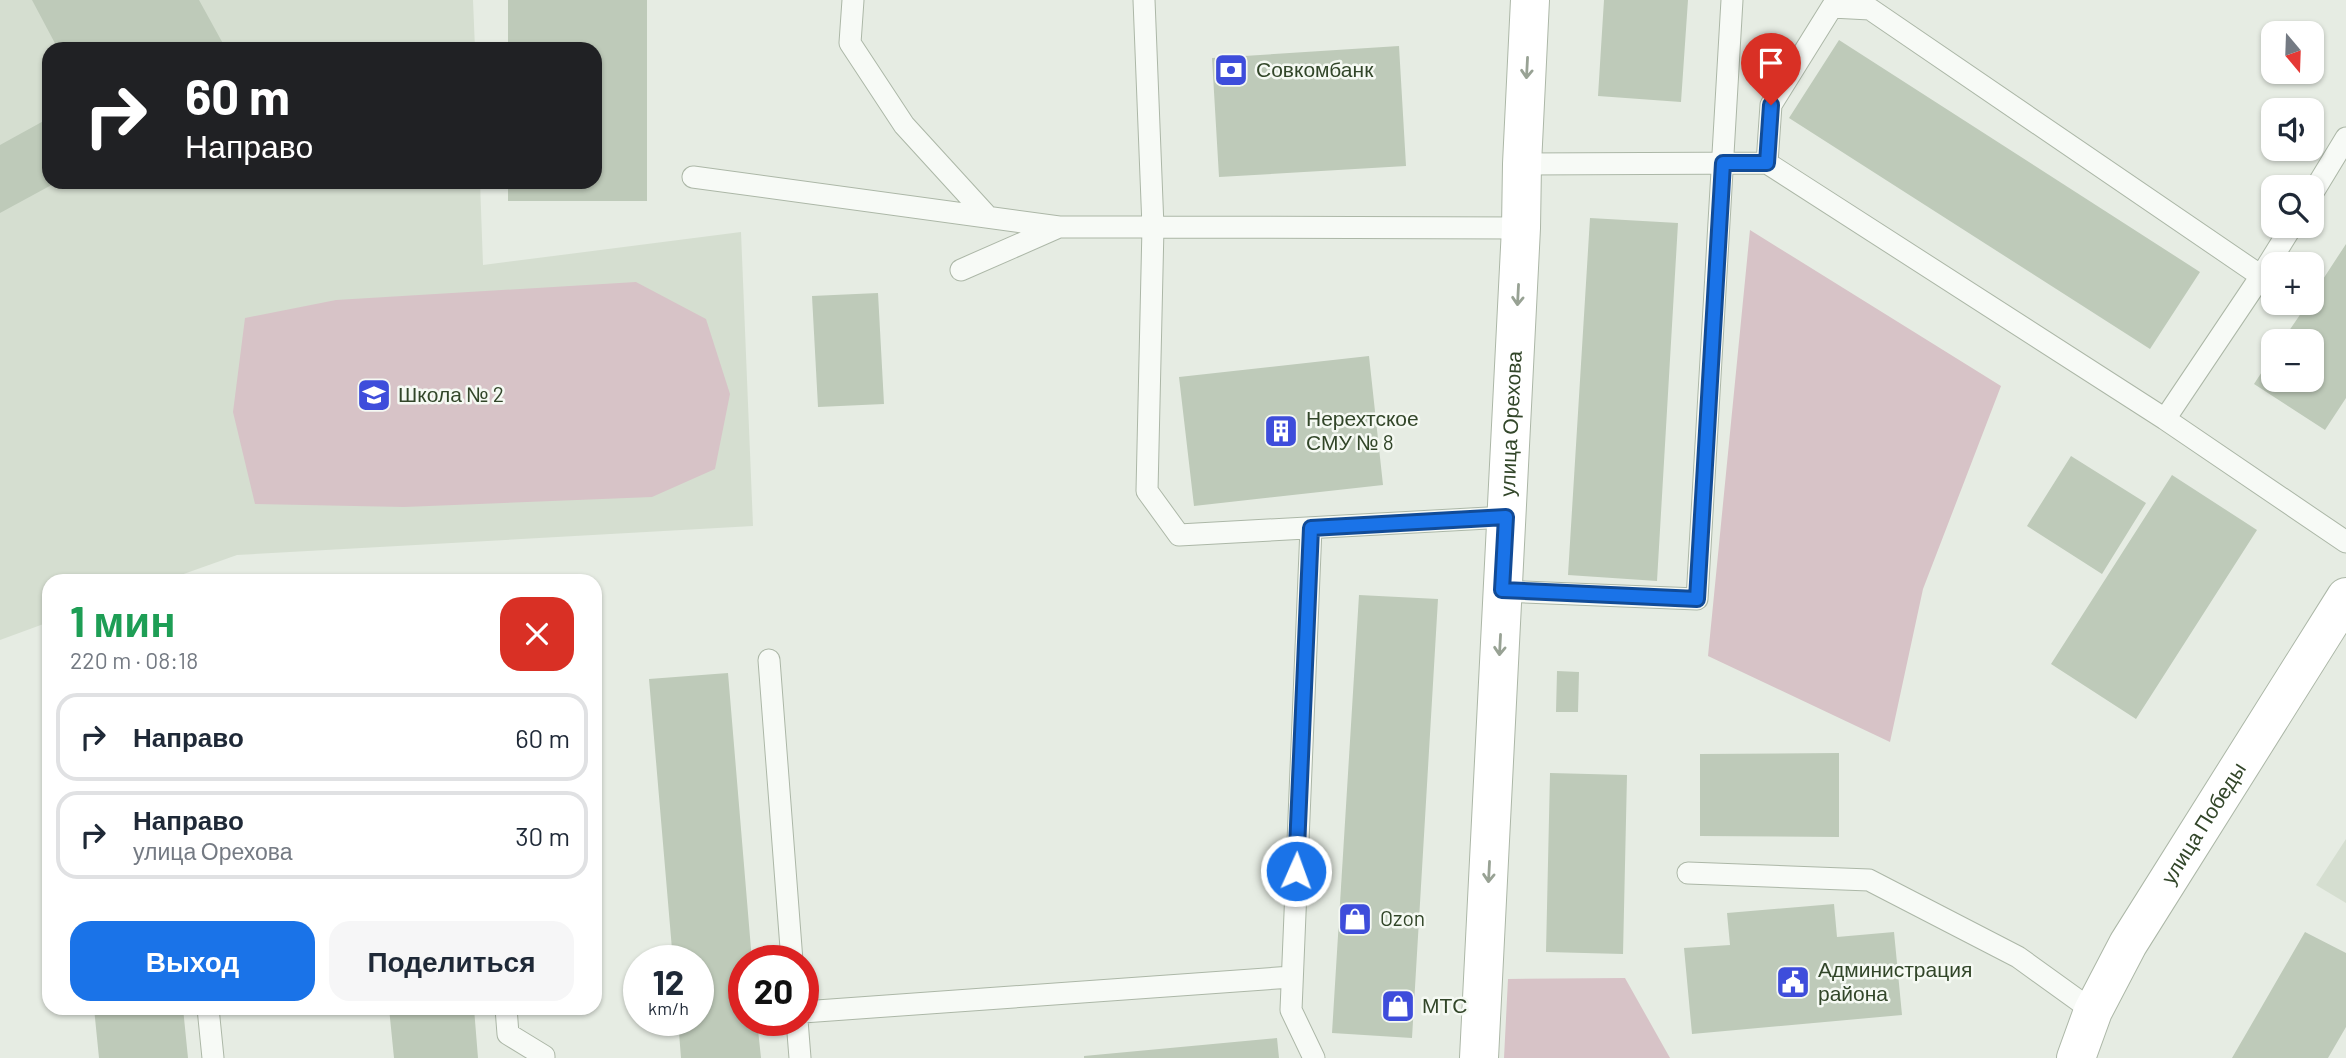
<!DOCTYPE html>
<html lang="ru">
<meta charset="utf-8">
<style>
body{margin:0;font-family:Barlow,sans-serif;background:#f6f6f7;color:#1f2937;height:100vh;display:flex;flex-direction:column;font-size:26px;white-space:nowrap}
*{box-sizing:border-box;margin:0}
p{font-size:23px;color:#747a83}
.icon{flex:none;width:38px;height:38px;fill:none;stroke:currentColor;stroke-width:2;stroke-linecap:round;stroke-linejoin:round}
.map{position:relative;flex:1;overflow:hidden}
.side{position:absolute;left:42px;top:574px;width:560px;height:441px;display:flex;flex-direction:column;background:#fff;border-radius:21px;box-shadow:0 2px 5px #0004}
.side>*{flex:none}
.top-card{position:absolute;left:42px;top:42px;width:560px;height:147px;border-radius:21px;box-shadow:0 2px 5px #0004;background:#202124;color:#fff;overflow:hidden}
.needle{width:46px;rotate:161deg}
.buttons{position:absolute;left:2261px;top:21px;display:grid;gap:14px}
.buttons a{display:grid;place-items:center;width:63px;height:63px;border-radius:14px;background:#fff;box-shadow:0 2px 5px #0004;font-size:35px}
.speed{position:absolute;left:623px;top:945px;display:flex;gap:14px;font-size:35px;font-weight:700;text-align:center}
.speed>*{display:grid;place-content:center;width:91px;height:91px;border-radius:50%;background:#fff;box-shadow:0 2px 5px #0004;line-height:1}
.speed small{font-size:18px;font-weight:400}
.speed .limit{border:10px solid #d22;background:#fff;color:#111}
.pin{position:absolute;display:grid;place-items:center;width:60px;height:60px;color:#fff;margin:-72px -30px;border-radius:50% 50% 50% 0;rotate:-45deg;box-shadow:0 0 7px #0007}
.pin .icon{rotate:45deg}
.me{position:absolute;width:77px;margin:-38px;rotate:2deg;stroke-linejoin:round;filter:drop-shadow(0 0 5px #0008)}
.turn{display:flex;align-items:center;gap:24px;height:147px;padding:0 28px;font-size:32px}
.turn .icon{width:91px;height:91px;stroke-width:2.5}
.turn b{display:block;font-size:49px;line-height:60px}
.round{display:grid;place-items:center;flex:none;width:74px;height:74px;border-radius:21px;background:#f6f6f7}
.head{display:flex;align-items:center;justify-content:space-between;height:119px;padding:0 28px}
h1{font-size:42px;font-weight:700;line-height:52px;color:#1e9e55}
.button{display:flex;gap:14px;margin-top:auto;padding:14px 28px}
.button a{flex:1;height:80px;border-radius:21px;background:#1a73e8;color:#fff;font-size:28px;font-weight:700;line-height:80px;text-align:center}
.button a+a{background:#f6f6f7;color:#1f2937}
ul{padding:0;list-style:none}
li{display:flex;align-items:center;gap:21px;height:88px;margin:0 14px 10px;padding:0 14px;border:4px solid #e0e1e3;border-radius:21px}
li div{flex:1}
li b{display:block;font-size:26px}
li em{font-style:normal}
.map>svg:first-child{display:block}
</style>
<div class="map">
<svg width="2346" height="1058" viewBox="0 0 2346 1058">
<rect width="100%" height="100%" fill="#e6ece3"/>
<path fill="#d5ded0" d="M0,0h473l2,49h-426v133h431l3,83 258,-33 12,294 -516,29 -73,26h-115v41l-49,18z
M2346,839v64l-30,-18z"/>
<path fill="#d7c3c7" d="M1750,230l251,156 -78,203 -33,153 -182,-86z
M636,282l70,37 24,75 -15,75 -63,28 -248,10 -149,-3 -22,-92 12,-94 91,-18z
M1625,978l45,80h-166l4,-79z"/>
<path fill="#becab9" d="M32,0h167l27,49h-168z
M508,0h139v201h-139v-19h87v-133h-87z
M1604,0h84l-7,102 -83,-6z
M1839,40l361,232 -50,77 -361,-231z
M1399,46l7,120 -187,11 -7,-119z
M49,118v64h8l-57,31v-68z
M1590,218l88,5 -21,358 -89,-6z
M2346,244v154l-21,32 -71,-46 19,-29v25h39v-39h-30l26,-38h4v-7z
M878,293l6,111 -66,3 -6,-111z
M1369,356l14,129 -189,21 -15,-129z
M2071,456l75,47 -44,71 -75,-48z
M2172,475l85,55 -121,189 -85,-55z
M1359,595l79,4 -26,439 -80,-5z
M1557,671l22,1 -1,40h-22z
M728,673l24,288h-8v59h13l4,38h-80l-3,-38h20v-59h-25l-24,-282z
M1839,753v84l-139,-1v-82z
M1550,773l77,2 -4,179 -77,-2z
M1834,904l3,33 57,-5 8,83 -210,19 -8,-86 46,-3 -3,-32z
M2305,932l41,21v74l-18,31h-96z
M94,1008h89l5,50h-89z
M389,1008h85l4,50h-84z
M1277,1038l2,20h-195v-2z"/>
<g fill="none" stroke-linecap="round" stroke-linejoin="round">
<g stroke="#acb7a7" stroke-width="23">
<path id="lane" d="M853,0l-3,43 54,82 84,92
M1144,0l9,227 368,1
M1767,163l398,256
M1522,164l245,-1 4,-58 61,-98 38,2 391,267
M693,177l366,50
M2312,194l34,-56
M2292,226l-31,50 -96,143 181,123
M961,270l98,-43h94l-6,264 32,44 327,-18
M1311,528l-20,482 23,48
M1502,591l195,8 35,-599
M769,660l23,301
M1688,873l181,7 149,77 75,54
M208,1008l5,50
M506,1008l2,26 36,22v2
M803,1012l489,-35
M797,1020l3,38"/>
</g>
<g stroke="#acb7a7" stroke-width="40">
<g id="secondary">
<path id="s1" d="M1479,1058l42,-830 1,-64 8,-164"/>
<path id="s2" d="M2076,1058l17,-47 35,-67 218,-347"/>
</g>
</g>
<use href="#lane" stroke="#f7faf6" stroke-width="21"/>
<use href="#secondary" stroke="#fff" stroke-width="38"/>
</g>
<defs><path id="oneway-shaft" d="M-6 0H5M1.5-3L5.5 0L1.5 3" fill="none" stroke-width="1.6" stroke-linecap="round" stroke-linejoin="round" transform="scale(1.75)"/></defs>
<g stroke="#98a294">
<use href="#oneway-shaft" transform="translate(1527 68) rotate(93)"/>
<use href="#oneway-shaft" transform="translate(1518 295) rotate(93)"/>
<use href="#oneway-shaft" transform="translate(1500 645) rotate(93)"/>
<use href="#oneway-shaft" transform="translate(1489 872) rotate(93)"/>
</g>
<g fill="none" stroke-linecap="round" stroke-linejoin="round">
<g stroke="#114b97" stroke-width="18">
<path id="route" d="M1296,871l15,-343 195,-11 -4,73 195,9 26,-436h44l4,-58"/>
</g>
<use href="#route" stroke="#1a73e8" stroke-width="12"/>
</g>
<defs>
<g id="bank-square" transform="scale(1.75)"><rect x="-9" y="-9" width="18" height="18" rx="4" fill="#3e4ddb" stroke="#f5f9f3"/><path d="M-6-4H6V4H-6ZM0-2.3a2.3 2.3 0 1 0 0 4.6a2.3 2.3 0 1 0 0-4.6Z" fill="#fff"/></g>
<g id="school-square" transform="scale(1.75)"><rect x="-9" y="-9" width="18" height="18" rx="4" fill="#3e4ddb" stroke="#f5f9f3"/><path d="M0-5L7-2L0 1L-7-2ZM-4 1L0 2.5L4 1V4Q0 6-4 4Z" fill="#fff"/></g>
<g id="building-square" transform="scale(1.75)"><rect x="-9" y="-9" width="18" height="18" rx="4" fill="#3e4ddb" stroke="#f5f9f3"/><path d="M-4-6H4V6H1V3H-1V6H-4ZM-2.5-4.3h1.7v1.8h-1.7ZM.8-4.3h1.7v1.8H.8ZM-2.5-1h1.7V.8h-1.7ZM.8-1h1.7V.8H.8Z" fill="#fff"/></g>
<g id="shop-square" transform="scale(1.75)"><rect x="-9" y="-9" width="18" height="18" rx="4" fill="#3e4ddb" stroke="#f5f9f3"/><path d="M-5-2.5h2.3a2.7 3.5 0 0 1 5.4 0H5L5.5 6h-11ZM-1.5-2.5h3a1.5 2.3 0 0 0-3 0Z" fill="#fff"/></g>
<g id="civic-square" transform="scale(1.75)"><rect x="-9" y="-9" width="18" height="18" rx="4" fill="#3e4ddb" stroke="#f5f9f3"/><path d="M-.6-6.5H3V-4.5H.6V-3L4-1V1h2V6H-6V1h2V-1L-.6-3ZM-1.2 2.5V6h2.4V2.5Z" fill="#fff"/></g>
</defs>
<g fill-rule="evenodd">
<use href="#bank-square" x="1231" y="70"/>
<use href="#school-square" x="374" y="395"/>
<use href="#building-square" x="1281" y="431"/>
<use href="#shop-square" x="1355" y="919"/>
<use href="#civic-square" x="1793" y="982"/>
<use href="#shop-square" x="1398" y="1006"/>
</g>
<g text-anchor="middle" stroke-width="5" stroke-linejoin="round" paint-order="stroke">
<g font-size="21" fill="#324629" stroke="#f5f9f3" text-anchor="start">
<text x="1256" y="77">Совкомбанк</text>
<text x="398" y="402">Школа № 2</text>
<text x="1306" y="426">Нерехтское<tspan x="1306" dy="24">СМУ № 8</tspan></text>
<text x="1380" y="926">Ozon</text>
<text x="1818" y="977">Администрация<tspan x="1818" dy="24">района</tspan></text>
<text x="1422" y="1013">МТС</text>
</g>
<g font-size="21" fill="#324629" stroke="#f5f9f3">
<text dy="7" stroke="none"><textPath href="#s1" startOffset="635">улица Орехова</textPath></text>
<text dy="7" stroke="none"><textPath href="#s2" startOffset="268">улица Победы</textPath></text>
</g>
</g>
</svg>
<div class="buttons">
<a><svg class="needle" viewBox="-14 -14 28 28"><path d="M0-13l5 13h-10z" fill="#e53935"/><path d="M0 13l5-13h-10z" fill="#747a83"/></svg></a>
<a><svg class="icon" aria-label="sound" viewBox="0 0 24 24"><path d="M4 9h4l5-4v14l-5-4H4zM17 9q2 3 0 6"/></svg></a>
<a><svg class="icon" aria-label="search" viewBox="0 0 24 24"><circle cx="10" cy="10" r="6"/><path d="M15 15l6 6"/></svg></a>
<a>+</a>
<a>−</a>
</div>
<div class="speed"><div>12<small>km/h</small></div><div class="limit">20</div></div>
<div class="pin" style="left:1771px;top:105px;background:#d93025"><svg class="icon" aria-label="arrive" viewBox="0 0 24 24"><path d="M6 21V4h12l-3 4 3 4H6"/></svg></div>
<svg class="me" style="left:1296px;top:871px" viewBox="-20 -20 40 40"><circle r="17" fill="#1a73e8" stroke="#fff" stroke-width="3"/><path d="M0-11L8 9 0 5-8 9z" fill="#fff"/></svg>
<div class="top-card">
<div class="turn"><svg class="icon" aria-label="right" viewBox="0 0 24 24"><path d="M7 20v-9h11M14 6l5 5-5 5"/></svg><div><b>60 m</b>Направо</div></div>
</div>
<section class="side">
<div class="head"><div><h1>1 мин</h1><p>220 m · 08:18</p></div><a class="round" style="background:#d93025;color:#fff"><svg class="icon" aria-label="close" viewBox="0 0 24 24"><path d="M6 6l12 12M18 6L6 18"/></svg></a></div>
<ul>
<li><svg class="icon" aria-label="right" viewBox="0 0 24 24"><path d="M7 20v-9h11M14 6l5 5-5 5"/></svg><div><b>Направо</b></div><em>60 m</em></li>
<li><svg class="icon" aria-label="right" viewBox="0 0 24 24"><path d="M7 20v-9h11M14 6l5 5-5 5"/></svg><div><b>Направо</b><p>улица Орехова</p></div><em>30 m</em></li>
</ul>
<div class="button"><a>Выход</a><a>Поделиться</a></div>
</section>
</div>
